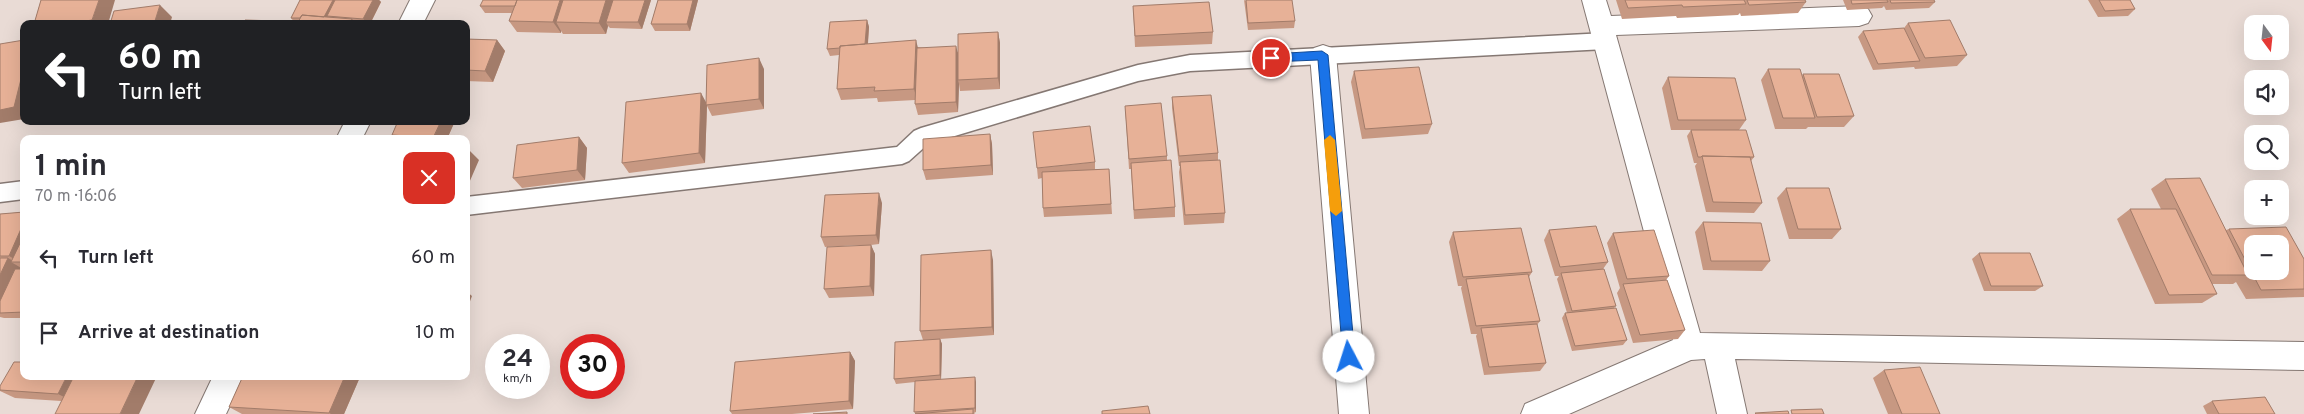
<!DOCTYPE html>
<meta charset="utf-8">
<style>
body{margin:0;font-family:Overpass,sans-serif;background:#f2f2f3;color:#2b2b33;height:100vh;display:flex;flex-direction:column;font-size:19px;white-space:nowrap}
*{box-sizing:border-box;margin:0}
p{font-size:16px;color:#7c7c81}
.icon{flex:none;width:28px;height:28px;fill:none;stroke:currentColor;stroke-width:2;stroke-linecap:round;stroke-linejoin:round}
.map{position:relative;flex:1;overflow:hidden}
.sheet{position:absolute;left:20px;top:135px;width:450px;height:245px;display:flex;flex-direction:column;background:#fff;border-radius:10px;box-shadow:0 5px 20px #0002}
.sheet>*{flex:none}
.top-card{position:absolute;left:20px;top:20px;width:450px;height:105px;border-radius:10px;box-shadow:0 5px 20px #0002;background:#202124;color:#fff;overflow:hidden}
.needle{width:32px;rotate:165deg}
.tools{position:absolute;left:2244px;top:15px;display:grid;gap:10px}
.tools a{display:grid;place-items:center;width:45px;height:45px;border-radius:10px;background:#fff;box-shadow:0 5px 20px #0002;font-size:25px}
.speed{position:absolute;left:485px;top:334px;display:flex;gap:10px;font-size:25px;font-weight:700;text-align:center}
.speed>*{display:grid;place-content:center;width:65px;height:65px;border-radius:50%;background:#fff;box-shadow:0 5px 20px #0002;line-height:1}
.speed small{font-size:12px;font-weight:400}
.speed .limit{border:8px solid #d22;background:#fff;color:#111}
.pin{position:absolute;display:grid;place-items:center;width:42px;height:42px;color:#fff;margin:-21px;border:2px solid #fff;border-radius:50%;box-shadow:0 1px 5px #0007}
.me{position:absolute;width:55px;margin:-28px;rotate:355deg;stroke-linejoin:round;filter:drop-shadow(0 0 4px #0008)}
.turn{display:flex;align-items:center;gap:18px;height:105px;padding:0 15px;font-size:22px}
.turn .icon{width:65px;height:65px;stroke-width:2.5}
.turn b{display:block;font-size:35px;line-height:42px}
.round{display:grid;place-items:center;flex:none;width:52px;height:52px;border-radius:10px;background:#f2f2f3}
.overview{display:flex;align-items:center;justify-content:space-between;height:85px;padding:0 15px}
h1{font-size:30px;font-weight:700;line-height:38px}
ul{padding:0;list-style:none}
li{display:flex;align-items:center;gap:15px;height:75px;padding:0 15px}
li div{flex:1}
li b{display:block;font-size:19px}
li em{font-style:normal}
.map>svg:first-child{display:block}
</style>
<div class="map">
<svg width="2304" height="414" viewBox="0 0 2304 414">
<rect width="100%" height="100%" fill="#e9dbd5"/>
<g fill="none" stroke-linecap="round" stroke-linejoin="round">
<g stroke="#857873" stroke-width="3">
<path id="service" d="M1606,33l7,2 3,6 -3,6 -7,2 -416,22 -52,10 -210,63 -19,17 -7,3 -436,51v-18l431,-50 17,-16 7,-3 217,-63 52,-10z
M24,181v18l-24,3v-18z"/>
</g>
<g stroke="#857873" stroke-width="2">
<path id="minor" d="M1582,0h24l5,16 248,-10 9,3 4,7 -4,7 -9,3 -243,9 84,298 604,9v28l-569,-11 12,55h-30l-12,-55 -14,1 -122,54h-48l4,-10 148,-64z
M1323,45l9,3 4,7 33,359h-30l-29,-359 4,-7z"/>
</g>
<g stroke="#857873" stroke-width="2">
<path id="secondary" d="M410,0h25l-12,24h-25z
M345,121h26l-9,18h-26z
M213,376h31l-18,38h-31z"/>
</g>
<use href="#service" fill="#fff" fill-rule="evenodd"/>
<use href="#minor" fill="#fff" fill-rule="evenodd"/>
<use href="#secondary" fill="#fff" fill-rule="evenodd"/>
</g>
<path fill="#c79882" d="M41,0l67,24h-74z
M300,0h79l2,2 -11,22h-74l-5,-6z
M651,0l-9,29 -32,-1 -2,-2 -2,8h-43l-2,-3v2l-44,-1 -8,-11 3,-8h-27l-5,-7z
M658,0h40l-8,31h-35l-4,-7z
M1244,0l51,21 -1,7 -46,2z
M1616,0h189l1,2 -8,11 -57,3 -1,-3 -2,2 -61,3 -1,-2 -54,3z
M1843,0h91l1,2 -6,6 -43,2 -2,-4 -2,2 -35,2z
M2088,0h42l5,9 -7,7 -30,1z
M1133,6l80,26 -1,12 -77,3z
M867,20l2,7 -1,17 50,3 40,5 40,-20 2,11v46l-40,2 -1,-7 -1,28 -40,3 -3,-11v-4l-37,2 -1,-4 -36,2 -4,-11 2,-34 -9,1 -3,-7z
M1908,23l59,32 -10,11 -42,3 -1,-2 -41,3 -15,-33 5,-6 41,-3z
M466,39l31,1 8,11 -12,31 -27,-1z
M764,69v40l-52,7 -5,-10 -2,57 -76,10 -7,-10 84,-61z
M1768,69l34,7 1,-2 51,42 -10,11h-36l-2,2h-31l-14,-49z
M1354,71l78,53 -4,10 -66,5 -11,-57z
M1668,77l78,43 -7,10 15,27 -3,4 11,42 -8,10 -48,-1 -11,-46 2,-3h-3l-7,-27 4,-6h-20l-9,-42z
M1172,97l46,56v7l7,53 -1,10 -40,2 -5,-53 1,-6h-1l-7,-58z
M1125,106l42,50v4l8,47v10l-41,2 -3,-50h-2z
M398,121h57l-8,18h-52l-3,-4z
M990,134l2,10 1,31 -67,5 -3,-10z
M579,137l8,11 -2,32 -63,8 -9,-10z
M1095,162v7h14l3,45 -68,3 -1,-9 -1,-30 -4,1 -1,-11z
M2165,179l61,51 3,-1 75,30v38l-58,2 -10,-17 -3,2h-21l5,10 -15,9 -47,1 -38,-85 13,-10h31l-10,-20z
M1786,188l55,41 -9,10h-43l-12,-41z
M882,203l-3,41 -8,1 4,9 -1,42 -45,2 -5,-9 35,-44 -34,2 -4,-10z
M24,212v106h-20l-4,-1v-103z
M1703,222l67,39 -8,10 -59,-1 -8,-38z
M1549,230l59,32 -5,7 13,37 -2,2 13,32 -4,5 -51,6 -10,-33 3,-5h2l-10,-34 2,-3h-4l-11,-36z
M1453,232l79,40 -3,5 11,44 -3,4 9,38 -6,8 -56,4 -8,-39 1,-2h-6l-10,-46 1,-2h-4l-9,-44z
M1613,233l56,43 -3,4 19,50 -7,9 -45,4 -16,-50 3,-5 -13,-45z
M1979,253l64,33 -8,5h-51l-12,-32z
M993,260l1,75 -54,4 2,5 -1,36 35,2v30l-2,1 1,1h-60v-32l-19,2 -2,-5 29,-39 -3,-9z
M850,352l5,9 -2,48 -61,5h-60l-2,-3z
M1884,370l56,44h-52l-15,-36z
M157,376l-96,25 -46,-3 -15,-7v-5z
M243,376h115l2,1 -16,37h-102l-13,-7z
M2212,401l63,13h-68l-4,-8z"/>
<path fill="#a27c6a" d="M99,0h16l-7,24h-11l-5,-4z
M333,0h9l-15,16 4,5 -9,-1z
M373,0h6l2,2 -11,22h-2l-5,-5z
M560,0h11l-15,22 5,9v2l-8,-11z
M606,0h10l-10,22 2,4 -2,8 -7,-11z
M645,0h6l-9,29 -4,-7z
M693,0h5l-8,31 -3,-7z
M160,5l12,12 -2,7h-16z
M352,19l4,5h-7z
M867,20l2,7 -2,26 -2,-6z
M998,32l2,11v46l-2,-11z
M497,40l8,11 -12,31 -8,-11z
M916,40l3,12 -2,48 -3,-11z
M956,46l3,11 -1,23 1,4 -1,28 -2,-10z
M759,58l5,11v40l-5,-10z
M24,67v52l-24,4v-13z
M701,93l6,11 -2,59 -6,-10z
M441,121h14l-8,18h-14z
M990,134l2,10 1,31 -2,-10z
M579,137l8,11 -2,32 -8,-10z
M469,150l10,10 -13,30v-32z
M879,193l3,10 -3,41 -3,-9z
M24,222v40h-4l-11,-6z
M871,245l4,9 -1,42 -4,-10z
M991,250l2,10 1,75 -2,-8z
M8,258l7,4h-4l12,7 -23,44v-38z
M466,291l6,5 -6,16z
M940,339l2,5 -1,36 -1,-5z
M850,352l5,9 -2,48 -4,-8z
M67,376h21l-14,26 -16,-8z
M138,376h19l-18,38h-19z
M345,376h13l2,1 -16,37h-13l-2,-1z
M975,377l1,5v30l-1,-4z"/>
<path fill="#e7b197" stroke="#a27c6a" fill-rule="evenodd" d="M41,0h58l-7,20 -25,4h-33z
M300,0h33l-9,17 -22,-2 -2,3h-9z
M335,0h38l-10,19 -36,-3z
M483,0h34l-2,6h-35z
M517,0h43l-7,22 -44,-1z
M563,0h43l-7,23 -43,-1z
M613,0h32l-7,22h-32z
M658,0h35l-6,24h-36z
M1246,0h46l3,21 -47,2z
M1625,0h119l2,4 -63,3 -1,-2 -54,3z
M1747,0h58l1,2 -57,3z
M1851,0h36l1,2 -36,2z
M1890,0h44l1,2 -44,1z
M2099,0h31l5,9 -30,2z
M1209,2l4,30 -78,4 -2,-30z
M160,5l-6,19h-44l4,-13z
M302,15l50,4 -3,5h-52z
M245,20l32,1 -2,3h-32z
M867,20l-2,24 -25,2v2l-13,1 3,-27z
M1950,20l17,35 -42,3 -17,-35z
M1904,28l16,33 -42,3 -15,-33z
M998,32v46l-40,2v-46z
M466,39l31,1 -12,31 -19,-1z
M24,40v27l-10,40 -14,3v-66z
M916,40l-2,49 -40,2 1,-4 -38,2 3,-43z
M956,46v56l-41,2 2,-56z
M759,58v41l-53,6 1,-40z
M1419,67l13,57 -67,5 -11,-58z
M1768,69h32l15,49h-32z
M1803,74h36l15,42 -37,1z
M1668,77l67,1 11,42h-68z
M701,93l-2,60 -77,10 4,-61z
M1211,95l7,58 -39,3 -7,-59z
M1161,103l6,53 -38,3 -4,-53z
M398,121h43l-8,17 -41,-3z
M1090,126l5,36 -58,6 -4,-36z
M1691,130h55l8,27h-4l-48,-1 -1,1h-3z
M990,134l1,31 -68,5v-31z
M579,137l-2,33 -64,8 4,-33z
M466,150h3l-3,8z
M1702,156l48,1 12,46 -49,-1z
M1171,160l4,47 -41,3 -3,-47z
M1220,160l5,53 -40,2 -5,-53z
M1109,169l2,35 -68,4 -1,-36z
M2200,178l48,97h-36l-47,-96z
M1786,188h43l12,41h-43z
M879,193l-3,42 -55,2 4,-42z
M2130,209h46l41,85 -48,1z
M24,212v10l-15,34h-9v-42z
M1703,222l58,1 9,38h-59z
M1596,226l12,36 -48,5 -11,-37z
M2286,227l18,32v30l-43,1 -32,-61zM2252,244h28v27h-28z
M1521,228l11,44 -69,5 -10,-45z
M1654,230l15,46 -42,3 -14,-46z
M24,235v27h-13z
M871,245l-1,41 -46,3 3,-42z
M991,250l1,77 -72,4 1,-76z
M1979,253h51l13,33h-52z
M0,258h8l-8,17z
M15,269h9v43l-24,1v-12z
M1604,269l12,37 -44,5 -11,-38z
M1528,274l12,47 -64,5 -10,-47z
M1667,280l18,50 -45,5 -17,-51z
M1616,308l11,32 -52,6 -10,-33z
M1537,324l9,39 -57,4 -8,-39z
M940,339v36l-46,4 1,-37z
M850,352l-1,49 -119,10 5,-49z
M14,362h10v14h43l-9,18 -58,-4v-4z
M1920,367l20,47h-38l-18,-44z
M74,376h64l-18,38h-65z
M243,376h102l-16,37 -100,-6z
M975,377v31l-61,4 1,-31z
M2265,397l10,17h-56l-7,-13z
M1148,406l2,8h-48v-3z
M973,409v5h-58z
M1822,409l2,5h-32l-1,-4z
M1788,411l1,3h-33l-1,-1z
M847,412v2h-34z"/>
<path fill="#1a73e8" stroke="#114b97" d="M1322,51l6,4 27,302 -2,4 -4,2 -5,-2 -1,-4 -25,-297 -47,2 -6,-4 6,-4z"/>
<path fill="#f59e0b" d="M1330,135l5,5 7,71 -6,5 -6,-5 -6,-71z"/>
</svg>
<div class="tools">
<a><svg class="needle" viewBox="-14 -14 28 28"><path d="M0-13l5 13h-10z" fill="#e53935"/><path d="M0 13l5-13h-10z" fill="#7c7c81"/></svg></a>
<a><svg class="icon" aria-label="sound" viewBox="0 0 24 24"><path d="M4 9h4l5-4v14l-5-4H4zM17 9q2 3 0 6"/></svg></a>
<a><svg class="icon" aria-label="search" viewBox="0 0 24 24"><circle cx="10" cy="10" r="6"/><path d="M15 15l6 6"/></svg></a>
<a>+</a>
<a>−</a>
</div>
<div class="speed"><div>24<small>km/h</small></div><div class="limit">30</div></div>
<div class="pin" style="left:1271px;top:58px;background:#d93025"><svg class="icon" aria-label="arrive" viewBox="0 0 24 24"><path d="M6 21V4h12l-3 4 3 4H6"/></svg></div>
<svg class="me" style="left:1349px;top:357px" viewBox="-20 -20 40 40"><circle r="19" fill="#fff"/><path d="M0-13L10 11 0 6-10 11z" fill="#1a73e8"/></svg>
<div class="top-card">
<div class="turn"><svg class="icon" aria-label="left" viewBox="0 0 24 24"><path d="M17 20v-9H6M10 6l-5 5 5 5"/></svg><div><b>60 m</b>Turn left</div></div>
</div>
<section class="sheet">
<div class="overview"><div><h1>1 min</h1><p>70 m · 16:06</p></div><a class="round" style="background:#d93025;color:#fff"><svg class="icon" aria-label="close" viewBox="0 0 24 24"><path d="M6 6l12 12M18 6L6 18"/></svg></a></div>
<ul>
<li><svg class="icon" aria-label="left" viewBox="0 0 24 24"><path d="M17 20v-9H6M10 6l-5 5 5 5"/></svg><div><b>Turn left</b></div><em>60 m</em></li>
<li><svg class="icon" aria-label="arrive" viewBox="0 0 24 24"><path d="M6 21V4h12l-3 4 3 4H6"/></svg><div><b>Arrive at destination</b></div><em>10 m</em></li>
</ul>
</section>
</div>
